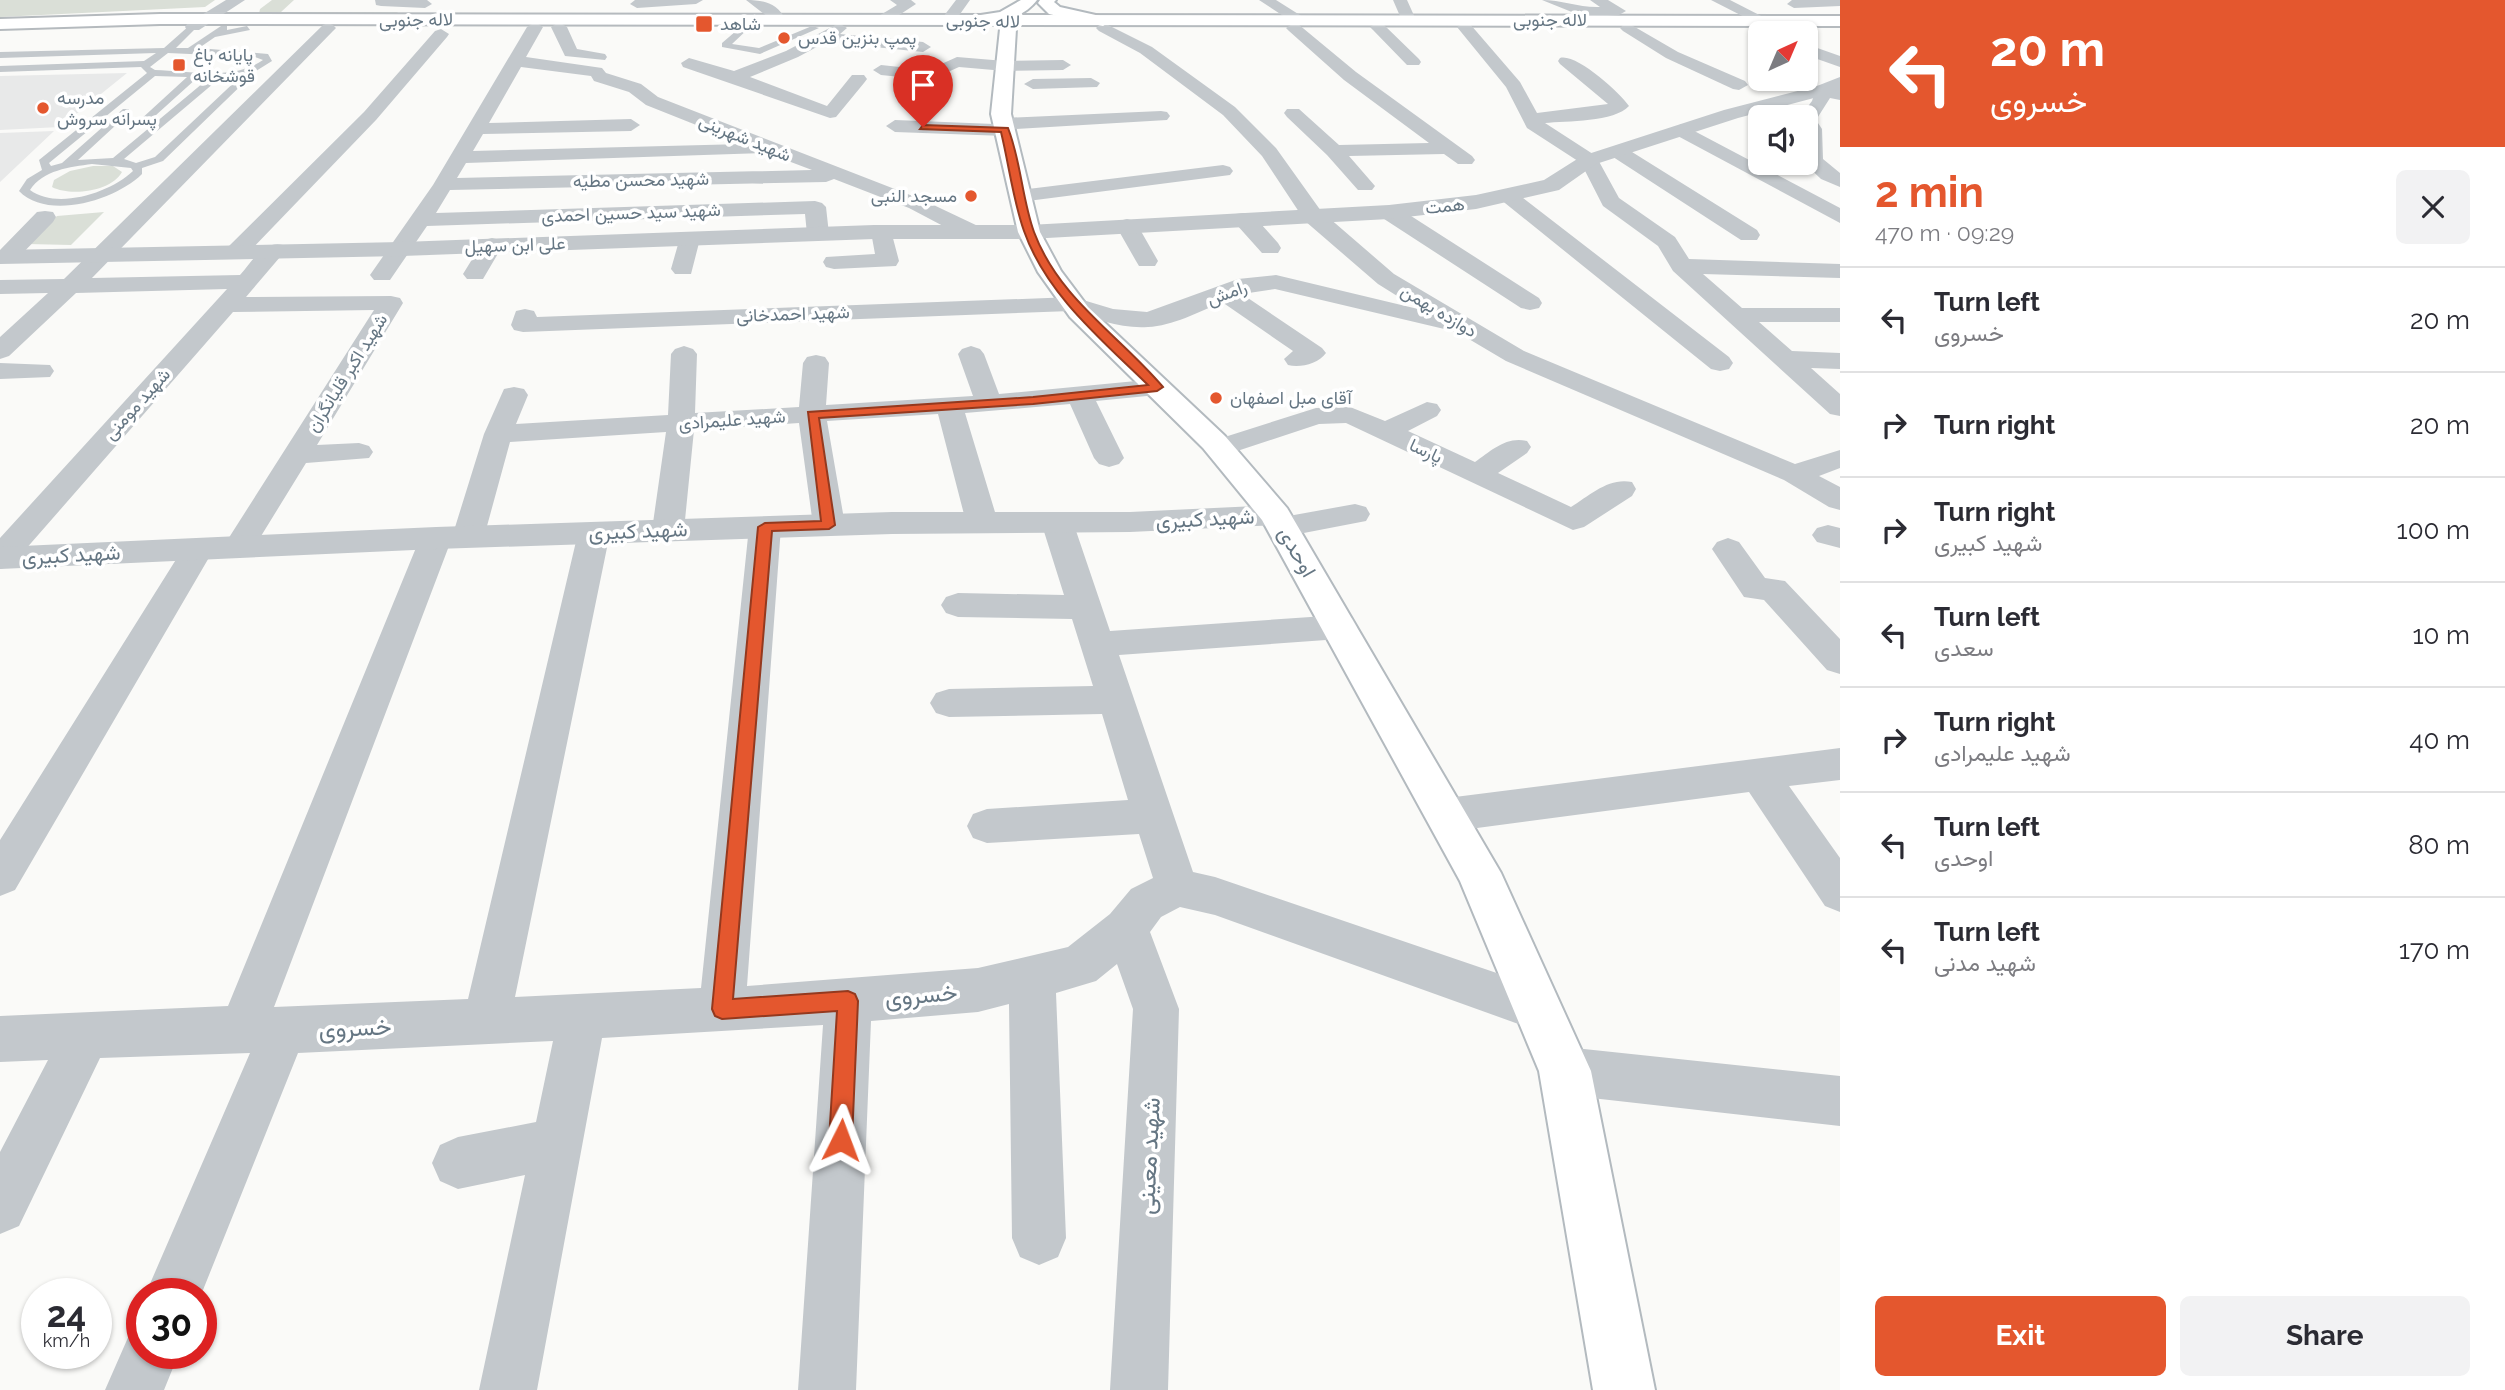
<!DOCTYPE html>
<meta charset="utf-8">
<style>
body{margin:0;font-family:Raleway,Vazirmatn,sans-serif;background:#f2f2f3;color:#2b2b33;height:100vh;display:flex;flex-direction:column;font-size:26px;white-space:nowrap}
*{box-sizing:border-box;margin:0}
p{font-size:23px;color:#7c7c81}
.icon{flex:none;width:38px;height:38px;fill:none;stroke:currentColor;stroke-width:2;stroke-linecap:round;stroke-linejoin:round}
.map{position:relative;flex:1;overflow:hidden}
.drawer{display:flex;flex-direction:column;background:#fff;width:665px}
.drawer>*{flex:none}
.banner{background:#e4572e;color:#fff;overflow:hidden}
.needle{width:46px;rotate:44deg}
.buttons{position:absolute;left:1748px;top:21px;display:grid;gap:14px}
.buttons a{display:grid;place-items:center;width:70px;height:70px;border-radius:10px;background:#fff;box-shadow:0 2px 5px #0004;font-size:35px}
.speed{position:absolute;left:21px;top:1278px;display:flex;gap:14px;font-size:35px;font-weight:700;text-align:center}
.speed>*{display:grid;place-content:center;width:91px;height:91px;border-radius:50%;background:#fff;box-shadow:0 2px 5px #0004;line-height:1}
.speed small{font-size:18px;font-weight:400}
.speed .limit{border:10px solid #d22;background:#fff;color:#111}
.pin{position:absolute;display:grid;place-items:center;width:60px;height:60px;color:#fff;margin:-72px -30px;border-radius:50% 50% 50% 0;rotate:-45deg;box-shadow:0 0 7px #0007}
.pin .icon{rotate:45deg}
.me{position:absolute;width:77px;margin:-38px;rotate:3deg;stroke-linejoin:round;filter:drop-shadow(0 0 5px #0008)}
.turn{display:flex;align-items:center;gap:24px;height:147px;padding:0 35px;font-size:32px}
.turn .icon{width:91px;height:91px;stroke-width:2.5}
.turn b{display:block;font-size:49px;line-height:60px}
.round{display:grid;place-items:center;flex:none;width:74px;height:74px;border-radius:10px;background:#f2f2f3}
.overview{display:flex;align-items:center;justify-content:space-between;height:119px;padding:0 35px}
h1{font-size:42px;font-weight:700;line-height:52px;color:#e4572e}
.action{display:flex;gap:14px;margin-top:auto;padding:14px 35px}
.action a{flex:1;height:80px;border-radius:10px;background:#e4572e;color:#fff;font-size:28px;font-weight:700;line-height:80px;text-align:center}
.action a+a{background:#f2f2f3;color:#2b2b33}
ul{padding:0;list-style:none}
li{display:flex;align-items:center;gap:21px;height:105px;padding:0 35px;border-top:2px solid #e1e1e2}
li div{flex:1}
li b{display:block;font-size:26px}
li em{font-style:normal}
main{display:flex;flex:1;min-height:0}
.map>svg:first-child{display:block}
</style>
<main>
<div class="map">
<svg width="1840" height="1390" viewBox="0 0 1840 1390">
<rect width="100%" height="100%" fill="#fafaf8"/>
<path fill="#e8e9e9" d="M127,73l-67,54 -60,3v-54z
M54,131l-54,51v-49z"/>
<path fill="#dadfd7" d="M0,0h215l-10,7 -205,10z
M272,0h22l-13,12h117l-4,5h-128l-7,-3 1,-5z
M93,166h20l9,6c-10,19 -51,25 -70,15l2,-7 16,-9z
M104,212l-33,33 -44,-1 30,-28z"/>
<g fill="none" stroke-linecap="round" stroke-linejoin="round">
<g stroke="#b3babf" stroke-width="4">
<path id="secondary" d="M1021,0h16c-15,20 -40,22 -63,25l-8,-5 2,-3 32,-5z
M1040,0h16l-2,2 6,5 49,11 2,3 -8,5 -54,-12 -11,-11z
M1008,24l8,5 -5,85 29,118 21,39 27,36 137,129 62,72 214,365 90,198 64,319h-62l-54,-319 -79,-190 -198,-361 -59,-72 -133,-131 -32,-45 -20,-40 -27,-118 9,-85z"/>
</g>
<g stroke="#b5babe" stroke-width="4">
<path id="primary" d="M160,14l1680,2v10l-1680,-2 -160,5v-10z"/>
</g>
<path fill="#c3c8cc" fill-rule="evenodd" d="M190,25l7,2 -21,21h12l33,-22h6v4l20,-4 3,4 -35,7 -16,11 69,6 4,7 -16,10 -93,90 -21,7v6c-26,26 -94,47 -123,17l8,-12 15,-9 -3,-10 108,-87 -6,-6 -141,5v-6l144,-5 12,-8 -156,5v-6l164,-4zM168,53l87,4 8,3c-30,21 -73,11 -108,10l-5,-3zM242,75l-87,82 -19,6 -12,-4 96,-81zM155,76l32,1 -48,44v4h6l52,-47h12l-96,80 -35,2 51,-47v-4h-6l-61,54 -11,3 -2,-3zM92,164l39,4 2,3c-23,22 -76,39 -103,19 13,-20 40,-23 62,-26z
M743,25l7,2 -18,17 27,4 53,-22 7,2 -59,26 -38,-7v-4z"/>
<path fill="#c3c8cc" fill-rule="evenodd" d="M375,0h52l5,4 -7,4 -44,-2 -5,-1z
M635,0h68l-7,4 -59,4 -7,-4z
M890,0h21l5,4 -29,19h-10l-3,-3 3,-3 20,-12z
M956,0h14l-17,24h-10l-3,-3z
M1259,0h17l27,17 3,3 -8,4 58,48 116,84 3,4 -3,4h-14l-14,-10 -95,2 26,30 -3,4h-14l-31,-35 -40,-38 -3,-4 3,-4h12l40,36 90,-2 -85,-63 -55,-49 -3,-3 8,-5z
M1393,0h14l9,20 -3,3h-10z
M1542,0c20,0 38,8 58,7l-10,-7h18l18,11 -7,4 -12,1 5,4 -8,5z
M1711,0h19l41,21 -8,5 -5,-2z
M1840,0v6l-46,2 -7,-4 5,-4z
M535,22l8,5 -17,30 76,11 4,5 35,11 17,13 265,103 57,27 3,5 -3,5h-16l-55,-29 -75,-29 -8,3 -376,8 -14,23 379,-12 7,2 4,4 3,27 -3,5h-16l-3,-5 -2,-20 -378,12 -37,54h-16l-4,-5 63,-90 94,-158zM521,67l70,9 3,5 35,11 17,13 98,39 -271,7 10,-17 148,-3 9,-6 -9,-6 -142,4zM767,153l45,17 -355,8 9,-15z
M559,22l8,5 10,22 28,5 2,3 -2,3 -40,-4 -14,-29z
M1378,22l5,2 36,35 2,3 -2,3h-12l-34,-35 -3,-3z
M1465,22l5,2 50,58 17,31 71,-9 -48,-40 -2,-3 2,-3c16,-5 59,34 69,48 -14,16 -63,15 -84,17l51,33 23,42 56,39 14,22 151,5v14l-137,-4 39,34h98v14h-81l33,29 48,2v16l-29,-1 29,26v22l-10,-2 -157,-143 -15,-25 -55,-40 -22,-43 -54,-35 -21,-41 -49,-60z
M328,23l5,2 3,3 -3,3 -241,247 148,-3c12,-13 23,-35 43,-30l3,5 -40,47 145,-1 9,2 3,5 -86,142 42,-2 10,3 4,6 -4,6 -63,5 -56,91 -11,4 -11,-4 -5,-7 151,-237 -141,2 -222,254 -11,3v-31l227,-249 -151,4 -67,63 -9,3v-22l48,-44 -48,1v-14l64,-1 259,-254z
M839,23l8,5 -7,6 83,8 8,5 -8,5 -97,-10 -28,15 -48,20 77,29 25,-31h12l3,4 -3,4 -28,34 -6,1 -147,-51 -2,-4 8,-5 45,13 52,-20z
M1104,23l48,24 83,60 41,41 45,63 73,63 130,77 271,113 45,-14v18l-21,8 21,11v23l-11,-3 -45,-27 -278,-119 -49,-29 -182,-43 -33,5 80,54 4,5c-8,11 -26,15 -38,12l-4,-6 9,-8 -71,-49c-23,10 -50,24 -74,25 -26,2 -53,-8 -77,-16l-548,21 -9,-2 -3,-5 5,-14 9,-2 9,2 3,6 536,-20 40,12 34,3 91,-33 38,-4 142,34 -40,-25 -73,-63 -43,-65 -39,-41 -83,-62 -41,-22 -3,-3 3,-3z
M1628,23l50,29 67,29 3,4 -9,5 -6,-1 -67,-31 -43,-27 -3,-3 3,-3z
M441,29l8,5 -2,3 -71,83 -131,136h-16l-3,-5 3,-5 135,-134 71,-81z
M1806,44l34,12v11l-34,-12z
M957,57l48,4 58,-1 8,5 -8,5 -58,1 -46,-4 -29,13 -49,-5 -8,-5 8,-5 47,5z
M1091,78l9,5 -3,4 -64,2 -9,-5 9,-5z
M1823,85l17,4v11l-10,-2 -14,22 6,9 1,30 17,14v14l-19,-8 -17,-16 2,-46h-6l12,-16 5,-15z
M1161,111l6,1 3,4 -3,4 -153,9 -2,5 -7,2 -110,-4 -9,-6 9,-6 99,4 9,-6z
M1681,124l159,84v15l-166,-89 -2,-4z
M1617,145l7,2 133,83 3,5 -3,5h-16l-131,-85 -3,-4z
M1223,165l7,2 3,4 -3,4 -210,27 -7,-2 -3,-4 3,-4 7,-2z
M1507,189l7,2 215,166 4,6 -4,6 -9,2 -9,-2 -211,-170 -3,-4 3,-4z
M1389,206l8,1 142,91 3,5 -3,5 -9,2 -9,-2 -140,-91 -3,-5 3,-5z
M45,211l8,1 3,5 -3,5 -39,40h-14v-12l37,-38z
M1244,213l8,1 26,29 3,5 -3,5h-16l-26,-29 -3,-5 3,-5z
M1127,219l8,2 3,5 20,35 -3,5h-16l-3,-5 -20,-35 3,-5z
M882,225l8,2 9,34 -3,5 -62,3 -8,-2 -3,-5 3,-5 49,-3 -4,-22 3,-5z
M689,232l8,2 3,5 -9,35h-16l-4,-5 10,-35z
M492,238l8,2 3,5 -20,34h-16l-4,-5 21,-34z
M684,346l9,3 4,5 -2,59 104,-6 4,-44 4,-6 9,-2 9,2 4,6 -3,42 147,-9 -15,-42 4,-5 9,-3 9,3 4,5 15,40 158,-15 10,2 3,6 -3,6 -10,2 -61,6 28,57 -5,6 -10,3 -10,-3 -5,-6 -24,-54 -105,9 33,109 -5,7 -11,3 -11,-3 -5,-7 -28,-108 -111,7 18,104 -5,7 -11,3 -11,-3 -5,-7 -14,-102 -105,7 -10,100 -5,7 -11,3 -11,-3 -5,-7 14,-98 -156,10 -26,95 -5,7 -11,3 -11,-3 -5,-7 32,-103 20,-45 10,-2 10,2 4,6 -12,29 152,-9 3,-61 4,-5z
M0,363l50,2 4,6 -4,6 -50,2z
M1427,402l10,2 4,6 -4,6 -29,15 67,31c16,-11 31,-26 52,-21l4,6 -4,6 -29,20 73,34c19,-12 38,-30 61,-25l4,7 -4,7 -48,31 -11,3 -227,-107 -27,1 -100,33 -10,-3 -4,-6 4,-6 107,-34 34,-1 35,14z
M1355,504l11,3 4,7 -4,7 -83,16 -11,-3 -5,-7 5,-7 11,-3z
M1057,512l11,3 5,7 37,109 230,-16 12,3 5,9 -5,9 -12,3 -221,16 74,217 22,5 323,110 17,6 6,16 -6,16 -17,6 -323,-116 -35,-8 -19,10 -11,15 29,77 -11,381h-58l23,-381 -16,-45 -21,17 -40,12 10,245 -8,19 -19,8 -19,-8 -8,-19 -3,-234 -31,8 -107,9 -15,369h-58l25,-365 -221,13 -65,352h-58l46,-215 -67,14 -18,-8 -8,-18 8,-18 18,-8 78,-15 17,-81 -255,12 -97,242 -55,-2 104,-240 -150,5 -81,168 -19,8v-82l48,-92 -48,2v-46l228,-10 192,-468 5,-7 11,-3 11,3 5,7 -178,469 194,-8 110,-466 5,-7 11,-3 11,3 5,7 -95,464 186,-9 48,-461 5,-7 11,-3 11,3 5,7 -34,459 231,-18 90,-21 42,-33 21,-25 22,-11 -14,-44 -152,9 -14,-5 -6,-12 6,-12 14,-5 141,-9 -26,-86 -153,3 -13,-4 -6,-10 6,-10 13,-4 144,-3 -21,-67 -114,-2 -12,-4 -5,-8 5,-8 12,-4 106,2 -23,-73 5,-7z
M1828,525l12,3v20l-23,-6 -5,-7 5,-7z
M198,538l11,4 5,7 -199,341 -15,6v-56l187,-298z
M1728,538l11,4 26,36 20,3 55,58v35l-13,-4 -63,-70 -20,-3 -32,-48 5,-7z
M1840,748v32l-51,6 51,72v54l-15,-6 -76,-114 -302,40 -14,-5 -6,-12 6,-12 14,-5z
M1565,1047l275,29v50l-275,-31 -17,-7 -7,-17 7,-17z
M142,1328v25h37l-15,37h-59l25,-57z"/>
<path fill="#c3c8cc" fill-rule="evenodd" d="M226,0h19l-46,30h-12l-2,-3 2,-3z
M746,0c18,0 31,3 40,20l-2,3h-12l-4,-6z
M1840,77v12l-11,5 -91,24 -142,46 -37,26 -83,19 -87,10 -360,20h-155l-472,17 -402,8v-14l402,-8 472,-17h155l360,-20 87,-10 68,-15 38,-24 142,-46 93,-24z
M1276,505l11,3 5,7 -5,7 -11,3 -146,7 -238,2 -456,15 -436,20v-22l436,-20 456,-15h238z"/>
<use href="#secondary" fill="#fff" fill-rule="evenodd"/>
<use href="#primary" fill="#fff" fill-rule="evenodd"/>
</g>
<path fill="#e4572e" stroke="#94391e" stroke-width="2" d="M923,125l85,3c13,33 14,71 26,104 25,67 85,103 129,155l-6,4 -124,13 -214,14 16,107 -6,4 -57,2 -39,468 115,-8 7,3 3,7 -6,139 -4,8 -7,3 -8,-3 -4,-8 8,-129 -115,8 -7,-3 -3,-7 46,-482 7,-4 56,-2 -13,-109 225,-15 115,-12c-46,-45 -102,-91 -124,-154 -11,-31 -15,-66 -23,-99l-81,-3z"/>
<g fill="#e4572e" stroke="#fff" stroke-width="2.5">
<rect x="695" y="15" width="18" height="18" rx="3.5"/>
<circle cx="784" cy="38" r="7"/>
<rect x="172" y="58" width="14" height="14" rx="3.5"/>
<circle cx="43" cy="108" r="7"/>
<circle cx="971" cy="196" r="7"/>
<circle cx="1216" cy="398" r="7"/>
</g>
<g text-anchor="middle" stroke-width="7" stroke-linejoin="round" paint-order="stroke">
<g font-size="18" fill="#657683" stroke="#fff">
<text transform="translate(416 20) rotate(-1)" y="6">لاله جنوبی</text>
<text x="1550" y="26">لاله جنوبی</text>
<text transform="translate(983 21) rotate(1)" y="6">لاله جنوبی</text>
<text transform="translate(745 138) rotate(22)" y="6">شهید شهرینی</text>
<text transform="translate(641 180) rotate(-1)" y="6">شهید محسن مطیه</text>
<text transform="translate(1445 206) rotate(-6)" y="6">همت</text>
<text transform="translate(631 213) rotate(-2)" y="6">شهید سید حسین احمدی</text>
<text transform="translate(515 245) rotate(-2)" y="6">علی ابن سهیل</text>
<text transform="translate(1227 293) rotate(-20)" y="6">رامش</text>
<text transform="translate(1439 311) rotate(31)" y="6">دوازده بهمن</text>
<text transform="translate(793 314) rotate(-2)" y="6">شهید احمدخانی</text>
<text transform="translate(347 373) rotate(-58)" y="6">شهید اکبر قلیانگران</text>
<text transform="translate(137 404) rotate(-48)" y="6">شهید مومنی</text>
<text transform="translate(732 420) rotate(-4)" y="6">شهید علیمرادی</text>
<text transform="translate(1426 451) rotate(25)" y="6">پارسا</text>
</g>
<g font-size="18" fill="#657683" stroke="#fff" text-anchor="start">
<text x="720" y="30">شاهد</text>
<text x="798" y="44">پمپ بنزین قدس</text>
<text x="193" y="61">پایانه باغ<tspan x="193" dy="21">قوشخانه</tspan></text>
<text x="57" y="104">مدرسه<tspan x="57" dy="21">پسرانه سروش</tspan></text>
<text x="957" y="202" text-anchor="end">مسجد النبی</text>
<text x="1230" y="404">آقای مبل اصفهان</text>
</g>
<g font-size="21" fill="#657683" stroke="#fff">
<text transform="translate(1205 519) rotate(-3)" y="7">شهید کبیری</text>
<text transform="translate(638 531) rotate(-2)" y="7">شهید کبیری</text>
<text transform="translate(1297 552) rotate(60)" y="7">اوحدی</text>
<text transform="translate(71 555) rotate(-3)" y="7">شهید کبیری</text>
</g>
<g font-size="24" fill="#657683" stroke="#fff">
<text transform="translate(921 995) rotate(-5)" y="8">خسروی</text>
<text transform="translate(355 1028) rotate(-3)" y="8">خسروی</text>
<text transform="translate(1149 1156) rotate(-87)" y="8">شهید معینی</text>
</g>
</g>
</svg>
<div class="buttons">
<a><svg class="needle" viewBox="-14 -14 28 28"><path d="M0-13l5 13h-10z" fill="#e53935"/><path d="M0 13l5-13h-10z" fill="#7c7c81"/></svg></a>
<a><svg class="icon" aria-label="sound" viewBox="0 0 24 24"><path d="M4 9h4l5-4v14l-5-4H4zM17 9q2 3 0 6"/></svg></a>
</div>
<div class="speed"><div>24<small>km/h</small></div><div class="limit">30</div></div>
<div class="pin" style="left:923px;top:127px;background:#d93025"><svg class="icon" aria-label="arrive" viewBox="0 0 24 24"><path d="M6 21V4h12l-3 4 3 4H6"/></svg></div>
<svg class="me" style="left:841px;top:1140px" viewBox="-20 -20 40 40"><path d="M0-17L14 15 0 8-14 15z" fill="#e4572e" stroke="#fff" stroke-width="4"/></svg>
</div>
<section class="drawer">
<div class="banner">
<div class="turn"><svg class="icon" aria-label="left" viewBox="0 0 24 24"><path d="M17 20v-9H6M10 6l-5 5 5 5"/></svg><div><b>20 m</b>خسروی</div></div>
</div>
<div class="overview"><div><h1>2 min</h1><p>470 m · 09:29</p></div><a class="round"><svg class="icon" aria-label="close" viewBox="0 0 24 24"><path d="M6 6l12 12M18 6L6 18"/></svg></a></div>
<ul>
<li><svg class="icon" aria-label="left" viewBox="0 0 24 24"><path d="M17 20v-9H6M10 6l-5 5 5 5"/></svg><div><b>Turn left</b><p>خسروی</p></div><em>20 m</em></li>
<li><svg class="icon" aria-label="right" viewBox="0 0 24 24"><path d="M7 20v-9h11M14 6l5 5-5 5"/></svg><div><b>Turn right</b></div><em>20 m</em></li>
<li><svg class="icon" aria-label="right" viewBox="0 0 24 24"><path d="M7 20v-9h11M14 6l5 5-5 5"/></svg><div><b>Turn right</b><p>شهید کبیری</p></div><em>100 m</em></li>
<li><svg class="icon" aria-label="left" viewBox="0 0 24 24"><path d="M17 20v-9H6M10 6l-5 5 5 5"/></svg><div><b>Turn left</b><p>سعدی</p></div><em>10 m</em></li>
<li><svg class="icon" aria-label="right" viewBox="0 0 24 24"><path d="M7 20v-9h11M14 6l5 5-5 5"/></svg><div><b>Turn right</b><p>شهید علیمرادی</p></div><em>40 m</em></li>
<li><svg class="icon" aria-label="left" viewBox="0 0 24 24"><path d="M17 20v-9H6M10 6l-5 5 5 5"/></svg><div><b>Turn left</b><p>اوحدی</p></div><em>80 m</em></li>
<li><svg class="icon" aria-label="left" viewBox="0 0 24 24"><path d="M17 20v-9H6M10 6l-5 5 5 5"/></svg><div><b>Turn left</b><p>شهید مدنی</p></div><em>170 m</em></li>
</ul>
<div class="action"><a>Exit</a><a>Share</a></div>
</section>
</main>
